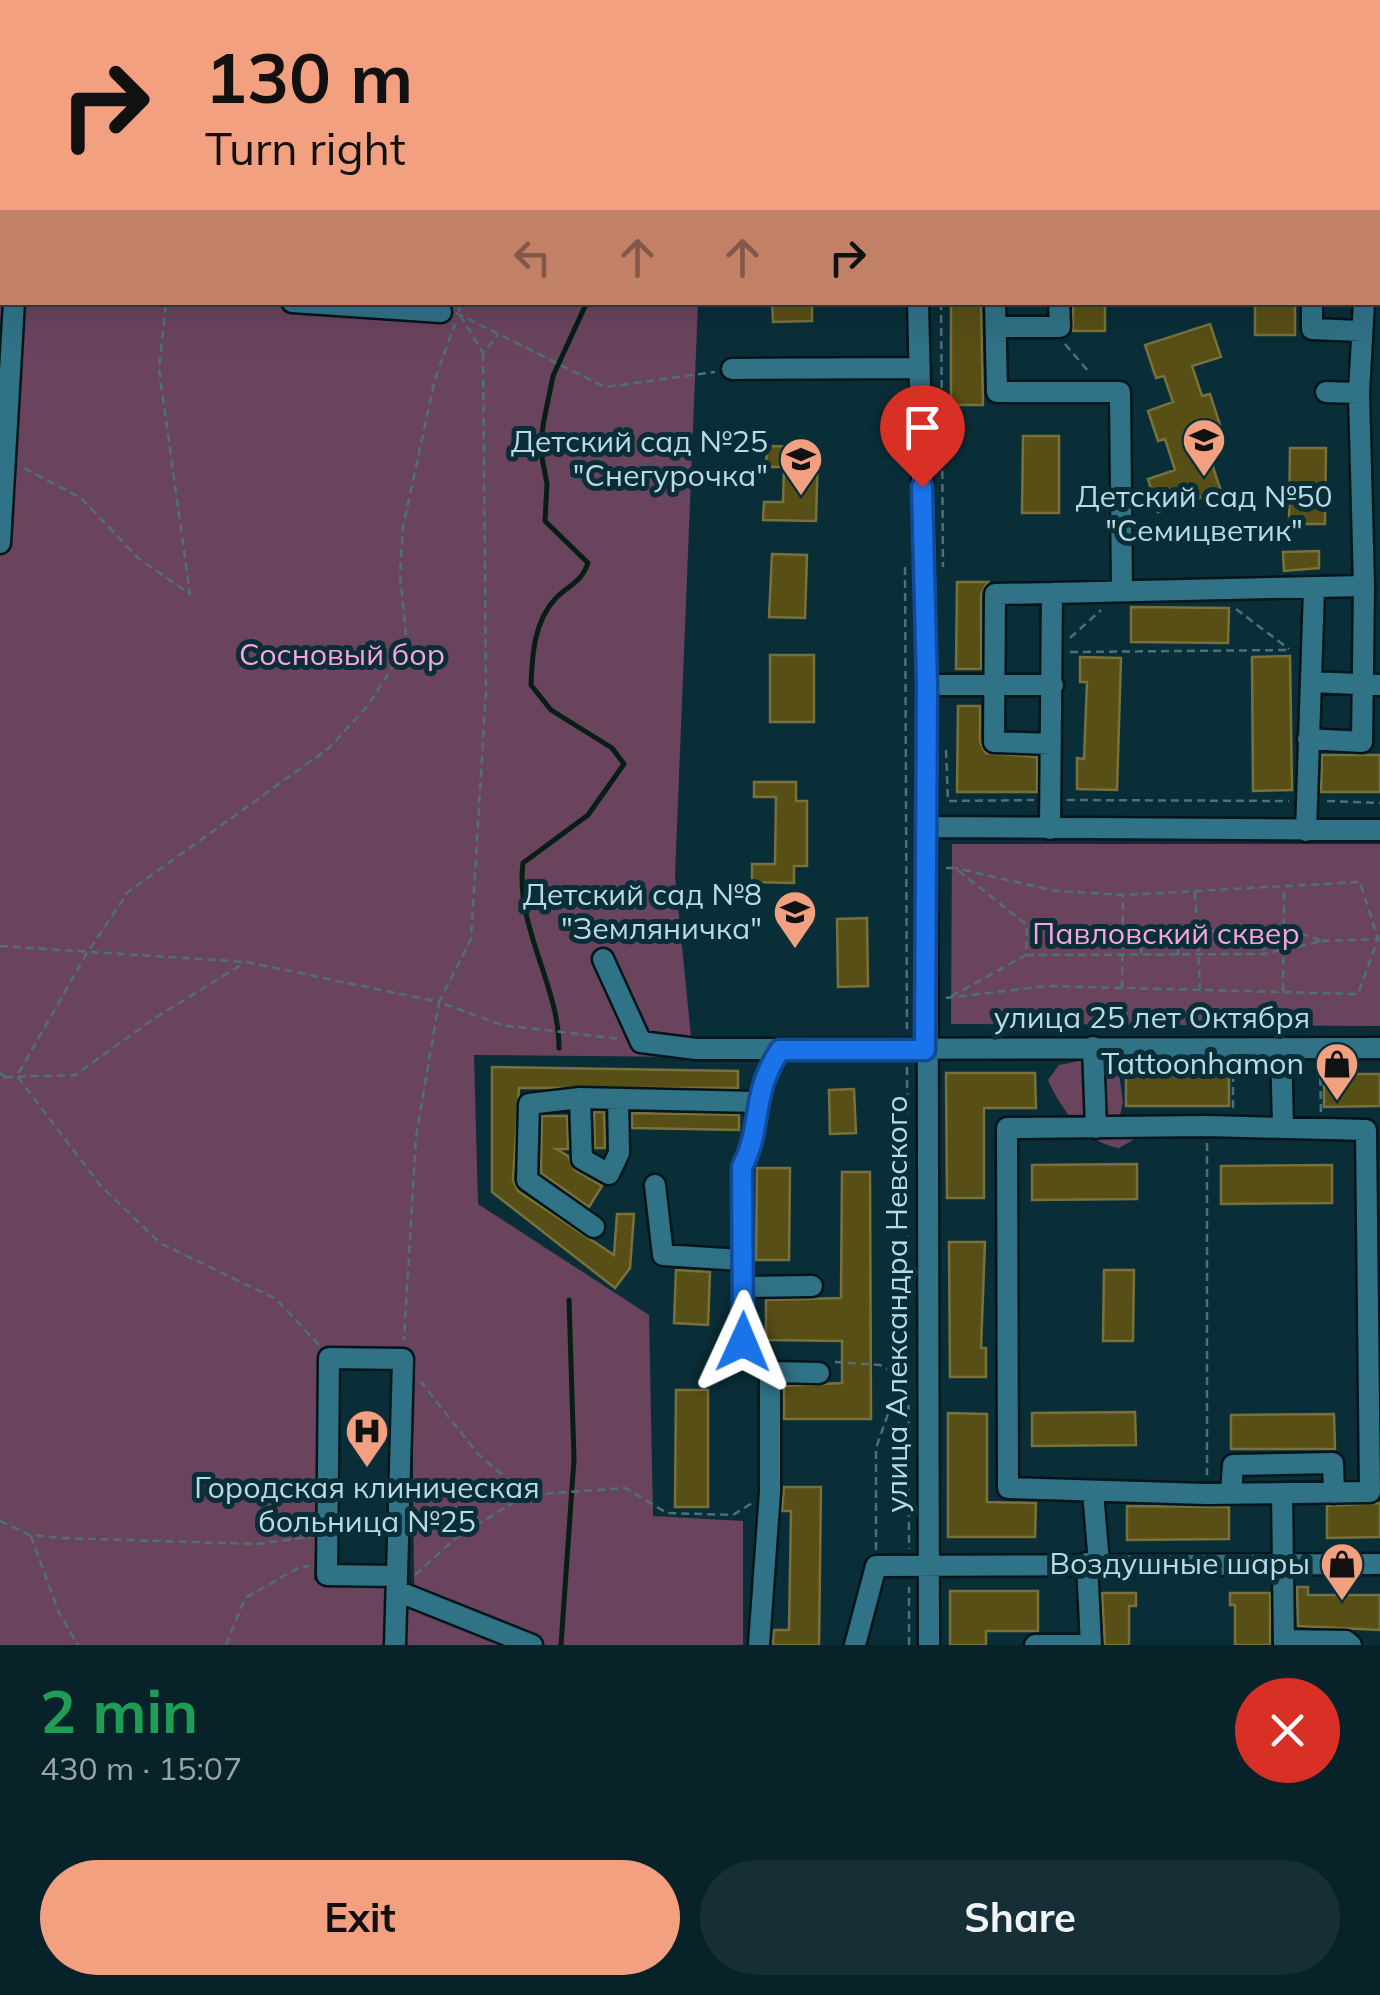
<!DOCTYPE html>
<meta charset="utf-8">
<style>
body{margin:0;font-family:Mulish,sans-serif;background:#162f36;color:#f1f3f6;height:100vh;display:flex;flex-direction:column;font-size:38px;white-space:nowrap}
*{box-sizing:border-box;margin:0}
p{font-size:32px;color:#98a4a8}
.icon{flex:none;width:55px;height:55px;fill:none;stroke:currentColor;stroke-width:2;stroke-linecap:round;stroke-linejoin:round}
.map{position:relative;height:1645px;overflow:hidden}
.panel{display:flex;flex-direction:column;background:#08222a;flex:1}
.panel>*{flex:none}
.banner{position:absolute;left:0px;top:0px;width:1380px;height:305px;box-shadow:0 10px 40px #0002,0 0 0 2px #293f47;background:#f3a081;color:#111;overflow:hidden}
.pin{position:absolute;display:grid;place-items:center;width:85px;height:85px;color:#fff;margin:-102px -42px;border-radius:50% 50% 50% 0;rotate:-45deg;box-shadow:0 0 10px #0007}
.pin .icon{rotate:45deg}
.me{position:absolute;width:110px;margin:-55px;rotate:1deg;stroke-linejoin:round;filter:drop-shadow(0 0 8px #0008)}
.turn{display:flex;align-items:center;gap:35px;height:210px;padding:0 40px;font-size:45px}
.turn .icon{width:130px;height:130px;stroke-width:2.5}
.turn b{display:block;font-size:70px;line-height:85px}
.lanes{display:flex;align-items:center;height:95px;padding:0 40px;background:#0003;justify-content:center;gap:50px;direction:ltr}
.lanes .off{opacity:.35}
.round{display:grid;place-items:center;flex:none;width:105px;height:105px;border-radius:52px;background:#162f36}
.summary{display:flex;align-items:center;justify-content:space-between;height:170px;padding:0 40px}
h1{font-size:60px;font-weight:700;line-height:75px;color:#1e9e55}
.action{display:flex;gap:20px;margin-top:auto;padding:20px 40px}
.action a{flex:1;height:115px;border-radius:60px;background:#f3a081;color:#111;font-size:40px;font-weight:700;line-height:115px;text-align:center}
.action a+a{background:#162f36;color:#f1f3f6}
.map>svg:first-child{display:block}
</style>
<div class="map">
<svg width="1380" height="1645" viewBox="0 0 1380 1645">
<rect width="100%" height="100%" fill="#0a2e38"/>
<path fill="#6a445d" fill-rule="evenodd" d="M0,0h710l-708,2v300l696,1 -23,573 18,181 -219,-2 4,149 171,111 4,201 90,5v124h-743zM412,1351l2,233 -100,-4 7,-227z
M952,844h428v182l-429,-2z
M1079,1061l39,5 5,36 -3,13 20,21 -21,12c-33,-5 -58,-38 -71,-68l11,-15z"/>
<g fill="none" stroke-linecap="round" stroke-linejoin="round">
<path stroke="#061e13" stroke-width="5" d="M562,2l3,-2
M559,1048c0,-64 -44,-121 -36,-185l65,-48 36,-51 -12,-16 -61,-38 -20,-25c1,-30 3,-64 25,-87 14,-14 25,-15 32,-35l-43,-42 2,-37 -7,-37 4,-27 9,-44 34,-74
M561,1645l13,-186 -5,-159"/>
</g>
<path fill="#584f16" stroke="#79713c" stroke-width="2.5" d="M772,302h40v19l-39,1z
M951,302h30l2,103h-32z
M1073,302h32v29h-32z
M1255,302h40v33h-40z
M1210,324l11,33 -29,9 10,30 8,-2 10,31 -28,9 9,27 9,-3 11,33 -63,21 -10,-33 27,-9 -10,-31 -7,2 -10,-30 25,-9 -9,-26 -8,2 -11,-33z
M1023,436h36v77h-37z
M767,446l51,1 -2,74 -53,-1 1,-18h19l1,-35h-18z
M1290,448h36l-1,76h-36z
M1319,551v17l-35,3 -1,-19z
M772,554l35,1 -2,63 -36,-1z
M957,582h31l-7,12v75h-25z
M1131,607l98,1 -1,35 -97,-1z
M770,655h44v67h-44z
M1290,656l2,134 -39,1 -1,-134z
M1080,657l41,1 -4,132 -40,-1v-31l7,1 3,-77h-7z
M958,706h22v36l6,11 51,4v35h-80z
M1322,755h58v37h-59z
M754,782h42v19h11v65h-13v17l-42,-1v-18h23l1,-67h-22z
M867,918l1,68 -30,1 -1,-68z
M492,1067l246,4v17h-219l-6,92 5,11 96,64 3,-41h17l-4,54 -15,20 -123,-96z
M946,1073h89l1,35h-52v90h-37z
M1126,1073h103v33h-103z
M1324,1074h56v32l-56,1z
M854,1089l2,44 -26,1 -1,-44z
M594,1112h10l1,36h-10z
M632,1113l107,2v15l-107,-2z
M542,1116h25l1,33h-12l12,7 7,14 27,16 -13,21 -48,-34z
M1137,1164v35l-105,1v-35z
M1332,1165v38l-111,1v-38z
M757,1168h33l-1,92h-33z
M842,1172h28l1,247h-87v-33l58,-3v-42l-76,-1v-40l75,-2z
M949,1242h36l-4,106h5v29h-36z
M676,1270l34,2 -2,53 -34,-2z
M1104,1270h30l-1,71h-30z
M676,1390h32v117h-33z
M1135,1412l1,33 -104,1v-33z
M948,1413l39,1v88l49,1 -1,34h-87z
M1334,1414l1,35h-104v-34z
M784,1487h37l-2,158h-46l1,-15h15l2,-119h-9z
M1380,1503v34l-53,1v-32z
M1127,1506l102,1v32l-102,1z
M1297,1587h11v8h72v35l-82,-4z
M950,1591h88v40h-52v14h-36z
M1102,1593h34v13h-7v39h-24z
M1230,1593h40v52h-35v-40h-5z"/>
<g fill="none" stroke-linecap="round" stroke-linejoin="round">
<g stroke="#02151b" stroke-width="25">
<path id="minor" d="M14,0v2
M1359,0v2
M917,2v-2
M1378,145h2
M1378,281h2
M0,285h2
M292,302l149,10
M918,302l9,383 2,960
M995,302l2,90h123l2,199
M1312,302v27l50,2
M1364,302l-5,91 5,193
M996,327h64l-1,-25
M732,369l188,-1
M1326,392l33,1
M0,543l14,-241
M1311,682l69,3
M927,685h126
M1051,744l-57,-2 1,-148 57,-1
M926,827l454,3
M1050,829l2,-236 312,-7 -2,156 -54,-3
M1306,831l8,-242
M603,959l38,83 55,7 684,-1
M1093,1047l3,81
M1281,1047l2,80
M780,1050c-30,45 -17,78 -38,117l1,175 27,30 49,1
M580,1098l2,61 27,15 10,-21 -1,-54
M1207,1126l159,4 4,362 -163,2 -199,-6 -1,-360z
M655,1185l8,70 78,5
M594,1227l-67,-47 2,-76 51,-6 176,4
M744,1287l68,-1
M1093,1492l6,71
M1231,1494l2,-29 100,-2 1,30
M1282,1494l2,151
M397,1591l135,54
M1284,1640l62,1 5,4
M395,1645l2,-69 6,-217 -74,-1 -2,217 70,1
M759,1645l11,-153v-120
M855,1645l21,-79 504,-2
M1035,1645h56l-4,-82"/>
</g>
<path stroke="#4d707a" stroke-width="2.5" stroke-dasharray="8 5" stroke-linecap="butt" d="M468,0v2
M937,0v2
M1378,173h2
M941,302l2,265
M459,312l2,-10
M456,313l149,74 110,-15
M460,315l23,38 15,-18
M1065,344l24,28
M483,353l3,339 -15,247 -32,63 63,23 118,14
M24,468l57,30 57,60 52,36 -31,-225 7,-67
M905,567l2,462
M1236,609l53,40
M1070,638l31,-28
M1070,652l221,-2
M946,750l2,51 86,-1
M1067,800l222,1
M1327,801l53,2
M946,868h9l72,57 -1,30 -76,42
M1195,892l5,97
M1262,930l2,21
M1322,941l58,-2
M0,946l246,16 193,40 -23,135 -12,203
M1141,954l1,-22
M1026,955l238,-1 58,-13 -39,-14 -85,5 -171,-7
M1178,955v-22
M1122,988l1,-92
M1283,991l1,-102
M946,998l101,-12 311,8 20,-55 -18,-57 -237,13 -67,-4 -101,-23
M1320,1065l1,47
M907,1067l2,482
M0,1073l5,4 -5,3
M5,1077l70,-2 80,-57 89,-55
M1233,1108v-42
M1207,1143v332
M319,1345l-43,-46 -116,-56 -60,-58 -83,-109 70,-123 41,-61 201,-144 38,-41 40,-63 -7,-70 3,-47 32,-148 20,-55
M835,1362l45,3 19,11
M416,1483l110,12 99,-7 42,25 66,2 19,-12
M0,1521l30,14 31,3 195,6 54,-7
M31,1536l28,77 19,32
M876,1550v-102l25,-71 5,1
M415,1575l42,-38 69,-42 -48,-41 -57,-72
M226,1645l19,-47 55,-31 9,-1
M909,1645v-58"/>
<use href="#minor" stroke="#307286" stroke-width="20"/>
</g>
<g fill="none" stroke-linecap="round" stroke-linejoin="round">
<g stroke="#114b97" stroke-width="25">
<path id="route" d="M743,1342l-1,-175c21,-40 8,-72 38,-117h145l2,-365 -5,-198"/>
</g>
<use href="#route" stroke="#1a73e8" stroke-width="18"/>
</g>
<defs>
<g id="school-pin" transform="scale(2.25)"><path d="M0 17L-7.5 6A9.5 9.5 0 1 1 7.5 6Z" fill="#f3a081" stroke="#0a2e38"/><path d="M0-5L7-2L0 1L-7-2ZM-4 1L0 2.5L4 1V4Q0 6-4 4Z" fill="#111"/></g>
<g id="shop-pin" transform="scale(2.25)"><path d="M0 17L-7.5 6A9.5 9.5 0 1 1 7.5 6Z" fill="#f3a081" stroke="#0a2e38"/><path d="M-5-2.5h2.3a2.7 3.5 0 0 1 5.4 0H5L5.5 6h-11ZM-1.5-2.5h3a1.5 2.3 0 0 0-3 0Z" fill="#111"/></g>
<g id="hospital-pin" transform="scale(2.25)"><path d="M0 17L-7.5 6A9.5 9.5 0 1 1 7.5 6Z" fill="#f3a081" stroke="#0a2e38"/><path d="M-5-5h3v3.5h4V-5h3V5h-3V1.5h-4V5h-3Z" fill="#111"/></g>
</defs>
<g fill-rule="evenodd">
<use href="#school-pin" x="1204" y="440"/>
<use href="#school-pin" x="801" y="459"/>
<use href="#school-pin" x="795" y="912"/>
<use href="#shop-pin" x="1337" y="1064"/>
<use href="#hospital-pin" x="367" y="1431"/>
<use href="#shop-pin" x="1342" y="1564"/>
</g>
<g text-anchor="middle" stroke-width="10" stroke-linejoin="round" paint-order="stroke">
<g font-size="30" fill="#badae5" stroke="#0a2e38" text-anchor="end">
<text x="768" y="452">Детский сад №25<tspan x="768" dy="34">"Снегурочка"</tspan></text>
<text x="1204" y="507" text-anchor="middle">Детский сад №50<tspan x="1204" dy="34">"Семицветик"</tspan></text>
<text x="762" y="905">Детский сад №8<tspan x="762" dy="34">"Земляничка"</tspan></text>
<text x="1304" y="1074">Tattoonhamon</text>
<text x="367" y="1498" text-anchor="middle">Городская клиническая<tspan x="367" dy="34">больница №25</tspan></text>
<text x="1310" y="1574">Воздушные шары</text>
</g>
<g font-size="30" fill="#fba3dd" stroke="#0a2e38">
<text x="342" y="665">Сосновый бор</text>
<text x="1166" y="944">Павловский сквер</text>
</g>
<g font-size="30" fill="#badae5" stroke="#0a2e38">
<text x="1152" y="1028">улица 25 лет Октября</text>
<text transform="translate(897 1304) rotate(-90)" y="10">улица Александра Невского</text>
</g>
</g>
</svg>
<div class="pin" style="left:922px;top:487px;background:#d93025"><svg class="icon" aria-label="arrive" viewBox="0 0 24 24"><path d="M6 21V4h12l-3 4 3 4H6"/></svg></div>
<svg class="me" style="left:743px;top:1342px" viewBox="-20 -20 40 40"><path d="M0-17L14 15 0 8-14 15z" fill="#1a73e8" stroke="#fff" stroke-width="4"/></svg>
<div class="banner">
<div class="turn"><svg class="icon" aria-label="right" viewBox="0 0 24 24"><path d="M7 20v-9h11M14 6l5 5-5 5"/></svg><div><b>130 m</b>Turn right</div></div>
<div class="lanes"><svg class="icon off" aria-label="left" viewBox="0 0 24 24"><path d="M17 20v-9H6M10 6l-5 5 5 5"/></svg><svg class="icon off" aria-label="ahead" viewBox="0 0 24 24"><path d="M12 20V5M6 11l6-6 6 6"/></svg><svg class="icon off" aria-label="ahead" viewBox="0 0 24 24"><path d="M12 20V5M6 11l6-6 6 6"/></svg><svg class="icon" aria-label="right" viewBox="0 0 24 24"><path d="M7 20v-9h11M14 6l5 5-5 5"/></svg></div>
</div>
</div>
<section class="panel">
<div class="summary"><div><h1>2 min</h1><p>430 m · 15:07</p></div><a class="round" style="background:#d93025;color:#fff"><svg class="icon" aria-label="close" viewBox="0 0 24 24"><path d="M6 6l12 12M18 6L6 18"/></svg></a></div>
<div class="action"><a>Exit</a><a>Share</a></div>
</section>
